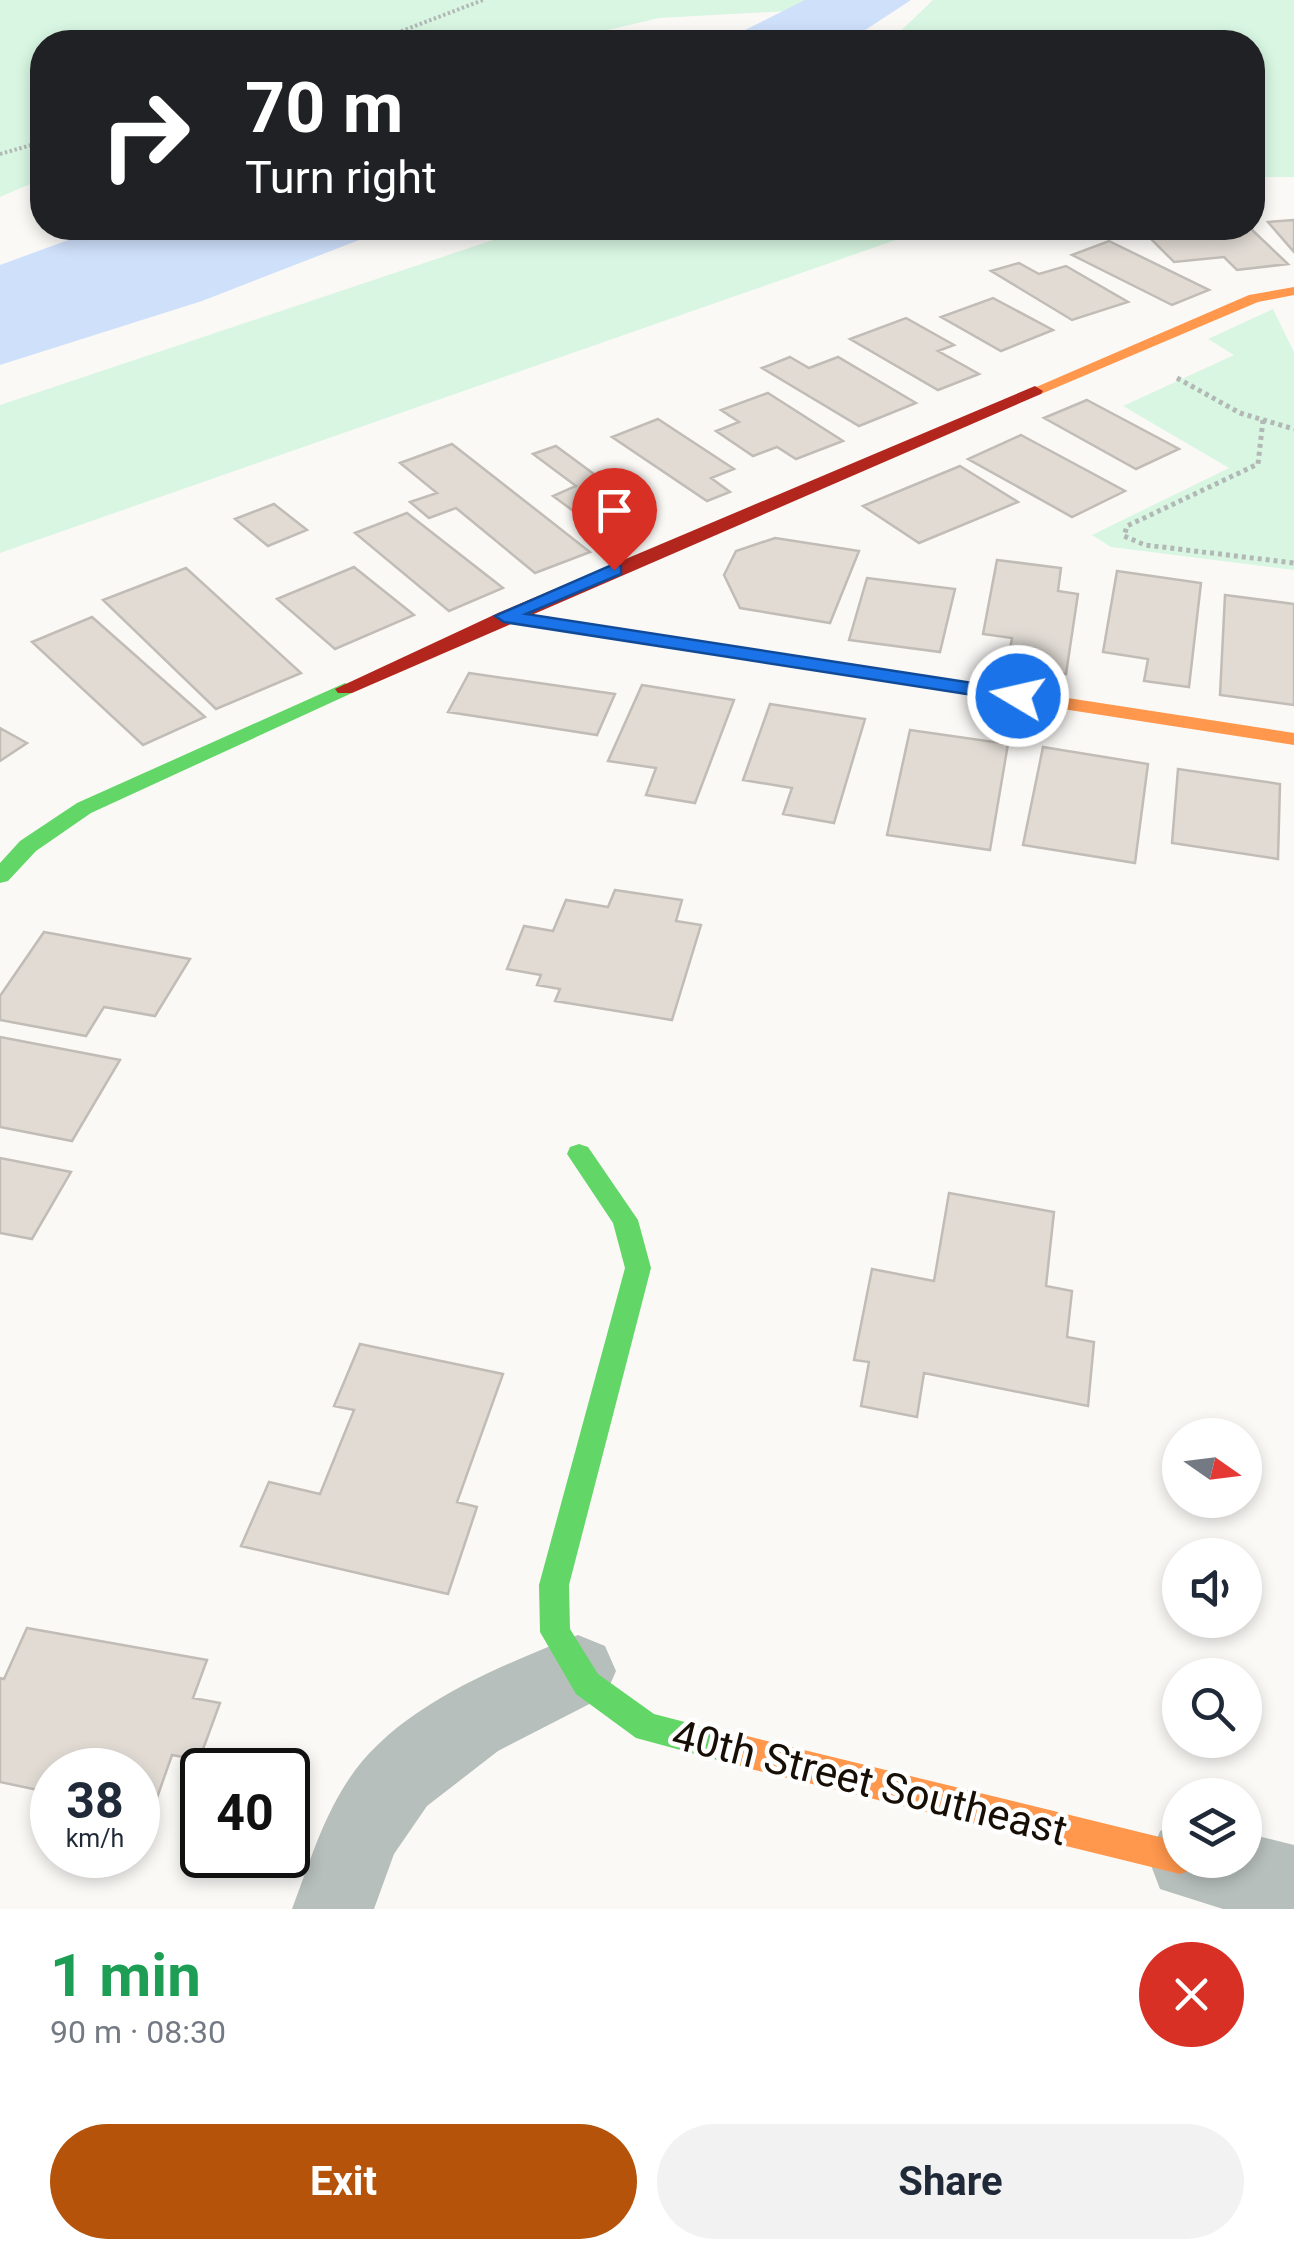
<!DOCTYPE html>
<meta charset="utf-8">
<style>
body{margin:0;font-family:Roboto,sans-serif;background:#f2f2f3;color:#1f2937;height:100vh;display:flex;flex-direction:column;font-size:38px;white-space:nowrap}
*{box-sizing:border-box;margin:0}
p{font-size:32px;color:#747a83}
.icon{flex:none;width:55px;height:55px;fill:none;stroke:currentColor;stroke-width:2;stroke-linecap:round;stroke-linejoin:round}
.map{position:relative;height:1909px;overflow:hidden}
.drawer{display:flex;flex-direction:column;background:#fff;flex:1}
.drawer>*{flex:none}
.guide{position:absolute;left:30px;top:30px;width:1235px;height:210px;border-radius:40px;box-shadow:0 5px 15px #0003;background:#202124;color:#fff;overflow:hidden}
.needle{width:65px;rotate:104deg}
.buttons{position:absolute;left:1162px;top:1418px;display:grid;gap:20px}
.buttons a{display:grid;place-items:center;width:100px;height:100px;border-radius:50%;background:#fff;box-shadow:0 5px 15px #0003;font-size:50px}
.speed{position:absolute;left:30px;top:1748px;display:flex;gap:20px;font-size:50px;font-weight:700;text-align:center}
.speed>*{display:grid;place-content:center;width:130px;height:130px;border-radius:50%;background:#fff;box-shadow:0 5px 15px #0003;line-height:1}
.speed small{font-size:25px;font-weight:400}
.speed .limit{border:5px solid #111;border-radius:15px;background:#fff;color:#111}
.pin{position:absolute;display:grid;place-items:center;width:85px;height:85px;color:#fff;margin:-102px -42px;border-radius:50% 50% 50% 0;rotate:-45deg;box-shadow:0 0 10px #0007}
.pin .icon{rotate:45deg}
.me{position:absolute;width:110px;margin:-55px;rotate:279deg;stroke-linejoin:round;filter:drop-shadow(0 0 8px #0008)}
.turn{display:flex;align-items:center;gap:35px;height:210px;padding:0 50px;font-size:45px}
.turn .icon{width:130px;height:130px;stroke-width:2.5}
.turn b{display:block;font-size:70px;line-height:85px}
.round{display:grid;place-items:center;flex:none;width:105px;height:105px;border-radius:52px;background:#f2f2f3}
.headline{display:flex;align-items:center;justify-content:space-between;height:170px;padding:0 50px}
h1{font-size:60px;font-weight:700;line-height:75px;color:#1e9e55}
.cta{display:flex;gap:20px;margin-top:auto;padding:20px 50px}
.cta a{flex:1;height:115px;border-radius:60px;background:#b45309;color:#fff;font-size:40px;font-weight:700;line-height:115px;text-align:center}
.cta a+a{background:#f2f2f3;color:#1f2937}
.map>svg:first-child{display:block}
</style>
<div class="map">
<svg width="1294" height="1909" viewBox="0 0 1294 1909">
<rect width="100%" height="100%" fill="#fbf9f6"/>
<path fill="#d8f6e2" d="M0,0h805l-17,11 -129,7 -102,24h-515v137l-42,18z
M933,0h361v177h-41l-1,-135h-363z
M529,228h401l-930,325v-148z
M1273,309l21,43v218l-183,-23 -19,-12 137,-67 -106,-62 111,-51 -26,-16z"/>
<path fill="#cfe0fb" d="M805,0h106l-64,42h-126z
M101,228h289l-188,73 -202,64v-100z"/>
<path fill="#e1dbd4" stroke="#c2bcb6" stroke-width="2.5" d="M1294,220v32l-26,-30z
M1250,228l38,36 -51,6 -13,-13 -50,5 -25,-25z
M1109,241l100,49 -37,15 -100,-50z
M1019,263l20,11 27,-8 62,36 -56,18 -81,-49z
M993,298l60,32 -52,21 -60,-34z
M906,318l48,27 -16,6 41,23 -41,16 -88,-51z
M790,357l19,11 29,-11 78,46 -57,23 -97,-58z
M768,393l75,48 -47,18 -19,-12 -24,9 -37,-25 23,-9 -18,-12z
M1087,400l92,49 -43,20 -92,-51z
M658,419l76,50 -23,9 19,14 -23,9 -95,-64z
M1021,435l104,56 -53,26 -104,-58z
M452,444l138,108 -55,21 -79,-65 -27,10 -19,-16 27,-9 -37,-30z
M556,446l88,65 -46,18 -45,-33 23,-10 -43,-32z
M960,466l58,36 -99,41 -56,-37z
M274,504l33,26 -39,16 -33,-27z
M407,513l96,75 -54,23 -94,-78z
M775,538l84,13 -29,72 -90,-15 -16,-33 12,-24z
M997,560l64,8 -3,23 20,3 -12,80 -59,-8 5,-28 -29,-4z
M354,567l60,48 -79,34 -58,-50z
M186,568l115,105 -85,36 -113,-109z
M1117,571l84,12 -12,104 -45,-6 4,-22 -45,-7z
M867,578l88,11 -15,63 -91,-12z
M1225,595l69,9v101l-74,-10z
M92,617l113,100 -62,28 -111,-103z
M469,673l146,21 -18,41 -149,-23z
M642,685l92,15 -39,103 -49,-8 10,-27 -48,-7z
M770,704l95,15 -31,104 -51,-9 9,-26 -49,-8z
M0,728l27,15 -27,18z
M910,730l98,14 -18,106 -103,-15z
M1043,747l105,17 -13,99 -112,-18z
M1178,769l102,15 -2,75 -106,-16z
M615,890l67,10 -6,21 25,4 -29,95 -117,-19 5,-12 -23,-4 4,-10 -34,-6 17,-43 29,5 13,-31 42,7z
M44,932l146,27 -35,57 -51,-9 -18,29 -86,-16v-24z
M0,1037l120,23 -48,81 -72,-14z
M0,1158l71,14 -39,67 -32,-6z
M949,1193l105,19 -8,74 26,5 -5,46 27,5 -6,64 -164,-33 -7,44 -56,-11 8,-44 -15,-2 18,-91 62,12z
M360,1344l143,30 -46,128 20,5 -29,87 -207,-48 28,-64 51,12 34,-84 -20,-4z
M27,1628l180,32 -14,38 27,5 -21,57 -27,-5 -20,57 -14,-3v-39h-86v23l-52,-11v-104l4,1z"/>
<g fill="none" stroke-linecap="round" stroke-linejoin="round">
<path stroke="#b2b8b5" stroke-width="4" stroke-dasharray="2.5 2.5" stroke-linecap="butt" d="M373,42l110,-42
M0,154l42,-12"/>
<path stroke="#b2b8b5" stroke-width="5" stroke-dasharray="4 4" stroke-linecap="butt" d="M1177,378l63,35 54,16
M1263,420l-5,44 -131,62 -3,10 21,9 149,18"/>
<path fill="#b7bfbc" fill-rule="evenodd" d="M578,1635l27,11 11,25 -11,25 -107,55 -71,55 -33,48 -20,55h-82c16,-42 30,-89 55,-127 48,-75 151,-115 231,-147z
M1180,1823v37h65v-27l49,12v64h-71l-63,-20 -11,-29 11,-29z"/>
<path fill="#63d668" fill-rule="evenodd" d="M345,683l10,6 -3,4 -261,120 -55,38 -28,30 -8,2v-20l20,-22 57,-38z
M579,1144l9,3 50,73 13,48 -82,317 1,44 28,45 56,40 104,27 5,11 -5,11 -11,5 -111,-30 -60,-44 -36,-62 -1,-47 86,-317 -12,-45 -46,-69 3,-7z"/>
<path fill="#ff974d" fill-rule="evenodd" d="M1294,287v8l-36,7 -217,92 -14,-3 222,-96z
M505,611l789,122v12l-796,-124v-8z
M747,1736l433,106v18h16l-4,10 -12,4 -433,-106 -11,-5 -5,-11 5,-11z"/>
<path fill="#b3261e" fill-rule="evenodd" d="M1035,386l8,5 -2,3 -689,299h-14l-3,-4 163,-76z"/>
</g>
<path fill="#1a73e8" stroke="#114b97" stroke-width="2.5" d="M614,564l7,2v8l-95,40 492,76 10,6 -10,6 -514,-80 -9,-6z"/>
<g text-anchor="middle" stroke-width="9" stroke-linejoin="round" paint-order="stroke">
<g font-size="42" fill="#170e05" stroke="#fff">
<text transform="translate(870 1782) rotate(14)" y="15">40th Street Southeast</text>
</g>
</g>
</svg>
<div class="buttons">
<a><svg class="needle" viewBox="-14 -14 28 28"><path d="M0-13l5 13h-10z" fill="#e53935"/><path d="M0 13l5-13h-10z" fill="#747a83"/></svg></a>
<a><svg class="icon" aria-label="sound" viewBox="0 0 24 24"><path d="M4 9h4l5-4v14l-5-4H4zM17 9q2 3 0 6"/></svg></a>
<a><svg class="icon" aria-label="search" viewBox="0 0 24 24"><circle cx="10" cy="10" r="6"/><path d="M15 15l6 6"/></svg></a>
<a><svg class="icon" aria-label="layers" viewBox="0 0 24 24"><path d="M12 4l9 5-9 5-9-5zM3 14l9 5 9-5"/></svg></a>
</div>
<div class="speed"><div>38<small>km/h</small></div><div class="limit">40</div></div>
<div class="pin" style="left:614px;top:570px;background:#d93025"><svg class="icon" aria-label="arrive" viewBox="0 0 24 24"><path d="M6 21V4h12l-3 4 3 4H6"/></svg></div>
<svg class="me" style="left:1018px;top:696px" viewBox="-20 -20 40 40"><circle r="17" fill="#1a73e8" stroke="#fff" stroke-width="3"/><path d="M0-11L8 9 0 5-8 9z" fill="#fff"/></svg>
<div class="guide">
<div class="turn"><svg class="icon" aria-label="right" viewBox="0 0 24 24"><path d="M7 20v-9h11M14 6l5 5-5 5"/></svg><div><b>70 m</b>Turn right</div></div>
</div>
</div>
<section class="drawer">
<div class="headline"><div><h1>1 min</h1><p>90 m · 08:30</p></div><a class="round" style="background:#d93025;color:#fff"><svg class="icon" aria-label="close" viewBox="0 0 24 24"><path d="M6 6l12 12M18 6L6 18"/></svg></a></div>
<div class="cta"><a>Exit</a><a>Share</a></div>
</section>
